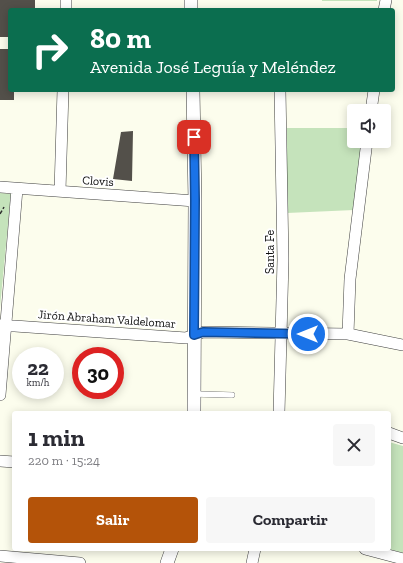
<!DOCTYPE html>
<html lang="es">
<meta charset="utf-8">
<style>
body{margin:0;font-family:"Zilla Slab",serif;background:#f7f7f7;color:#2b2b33;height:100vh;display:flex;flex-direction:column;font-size:15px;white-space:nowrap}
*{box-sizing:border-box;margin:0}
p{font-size:13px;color:#7c7c81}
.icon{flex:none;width:22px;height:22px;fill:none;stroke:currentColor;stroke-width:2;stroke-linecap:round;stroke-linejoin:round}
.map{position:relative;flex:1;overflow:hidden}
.sheet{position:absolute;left:12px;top:411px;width:379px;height:140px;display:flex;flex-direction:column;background:#fff;border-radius:4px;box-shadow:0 2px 10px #0003}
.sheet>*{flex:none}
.banner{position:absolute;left:8px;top:8px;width:387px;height:84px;border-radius:4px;box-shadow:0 2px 10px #0003;background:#0b6e4f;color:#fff;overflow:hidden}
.buttons{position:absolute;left:347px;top:104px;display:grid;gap:8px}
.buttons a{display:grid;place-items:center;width:44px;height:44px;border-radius:4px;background:#fff;box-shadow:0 2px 10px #0003;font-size:20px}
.speed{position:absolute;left:12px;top:347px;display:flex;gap:8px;font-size:20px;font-weight:700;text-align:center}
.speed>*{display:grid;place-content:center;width:52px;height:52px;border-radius:50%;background:#fff;box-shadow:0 2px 10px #0003;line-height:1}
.speed small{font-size:10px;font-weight:400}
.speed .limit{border:6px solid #d22;background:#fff;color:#111}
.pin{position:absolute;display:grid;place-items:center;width:34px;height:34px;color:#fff;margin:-17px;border-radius:8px;box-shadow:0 2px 6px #0006}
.me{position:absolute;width:44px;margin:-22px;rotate:270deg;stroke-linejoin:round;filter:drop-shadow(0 0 3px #0008)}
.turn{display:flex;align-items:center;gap:14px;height:84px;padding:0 16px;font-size:18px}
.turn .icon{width:52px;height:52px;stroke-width:2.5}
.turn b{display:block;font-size:28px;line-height:34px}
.round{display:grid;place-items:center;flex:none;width:42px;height:42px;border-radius:4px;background:#f7f7f7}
.summary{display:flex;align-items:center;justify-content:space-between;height:68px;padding:0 16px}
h1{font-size:24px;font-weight:700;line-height:30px}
.button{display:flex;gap:8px;margin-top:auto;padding:8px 16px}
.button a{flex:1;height:46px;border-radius:4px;background:#b45309;color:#fff;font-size:16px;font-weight:700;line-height:46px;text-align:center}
.button a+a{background:#f7f7f7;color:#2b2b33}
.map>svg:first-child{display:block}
</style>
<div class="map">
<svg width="403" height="563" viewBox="0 0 403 563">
<rect width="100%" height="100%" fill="#fcfded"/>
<path fill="#c5e3bb" d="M322,0h55v1h-55z
M287,128h67v13h8l-8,69 -67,3z
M0,193l11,1 -11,113z
M389,442l14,4v107l-14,-4z"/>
<path fill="#53504a" d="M0,0h35v10h-25v27h-10z
M0,49h10v41h4v10h-14z
M133,131l-1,50 -19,-2 8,-47z"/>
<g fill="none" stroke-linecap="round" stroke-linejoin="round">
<g stroke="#3f3f3f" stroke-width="6">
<path id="service" d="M195,394l37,1"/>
</g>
<g stroke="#3f3f3f" stroke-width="12">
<path id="minor" d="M66,10v-10
M384,10l2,-10
M371,111l3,-21
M0,187l195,14
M60,191l3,-101
M0,325l186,13 17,-6 145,2 55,11
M348,334l2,-55 17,-138
M0,395l17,-206
M279,413l4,-153 -3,-170
M389,433l14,5
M0,461l14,1
M365,549l38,10
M0,556l80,7
M252,563l3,-14"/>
</g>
<g stroke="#3f3f3f" stroke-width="14">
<path id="tertiary" d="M191,0v10
M193,90l2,111 -1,212
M167,563l5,-14"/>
</g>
<path stroke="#2e2e2e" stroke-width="1.5" stroke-dasharray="4 2" stroke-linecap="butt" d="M0,214l4,-7"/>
<use href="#service" stroke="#fff" stroke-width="5.5"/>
<use href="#minor" stroke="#fff" stroke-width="11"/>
<use href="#tertiary" stroke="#fff" stroke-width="13"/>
</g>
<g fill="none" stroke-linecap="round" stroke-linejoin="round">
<g stroke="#114b97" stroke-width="10">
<path id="route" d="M194,137l1,63 -1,135 9,-3 105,2"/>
</g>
<use href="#route" stroke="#1a73e8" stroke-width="7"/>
</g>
<g text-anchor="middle" stroke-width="4" stroke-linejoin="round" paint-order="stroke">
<g font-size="12" fill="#0c0c0c" stroke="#fff">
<text transform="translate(98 181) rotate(4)" y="4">Clovis</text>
<text transform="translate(270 252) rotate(-90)" y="4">Santa Fe</text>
<text transform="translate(107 319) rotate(4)" y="4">Jirón Abraham Valdelomar</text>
</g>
</g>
</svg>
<div class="buttons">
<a><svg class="icon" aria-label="sound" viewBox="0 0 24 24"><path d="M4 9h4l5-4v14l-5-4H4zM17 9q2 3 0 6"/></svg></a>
</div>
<div class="speed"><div>22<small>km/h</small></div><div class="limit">30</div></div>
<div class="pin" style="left:194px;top:137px;background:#d93025"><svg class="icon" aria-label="arrive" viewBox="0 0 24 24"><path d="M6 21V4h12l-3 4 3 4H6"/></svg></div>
<svg class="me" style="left:308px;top:334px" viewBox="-20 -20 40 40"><circle r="17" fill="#1a73e8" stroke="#fff" stroke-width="3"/><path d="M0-11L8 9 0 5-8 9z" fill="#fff"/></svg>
<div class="banner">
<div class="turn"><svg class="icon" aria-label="right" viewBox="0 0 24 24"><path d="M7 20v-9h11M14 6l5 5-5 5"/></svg><div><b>80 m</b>Avenida José Leguía y Meléndez</div></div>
</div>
<section class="sheet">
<div class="summary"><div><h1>1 min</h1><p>220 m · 15:24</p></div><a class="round"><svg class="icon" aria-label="close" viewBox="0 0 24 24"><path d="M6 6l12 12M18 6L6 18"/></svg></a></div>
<div class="button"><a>Salir</a><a>Compartir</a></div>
</section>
</div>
